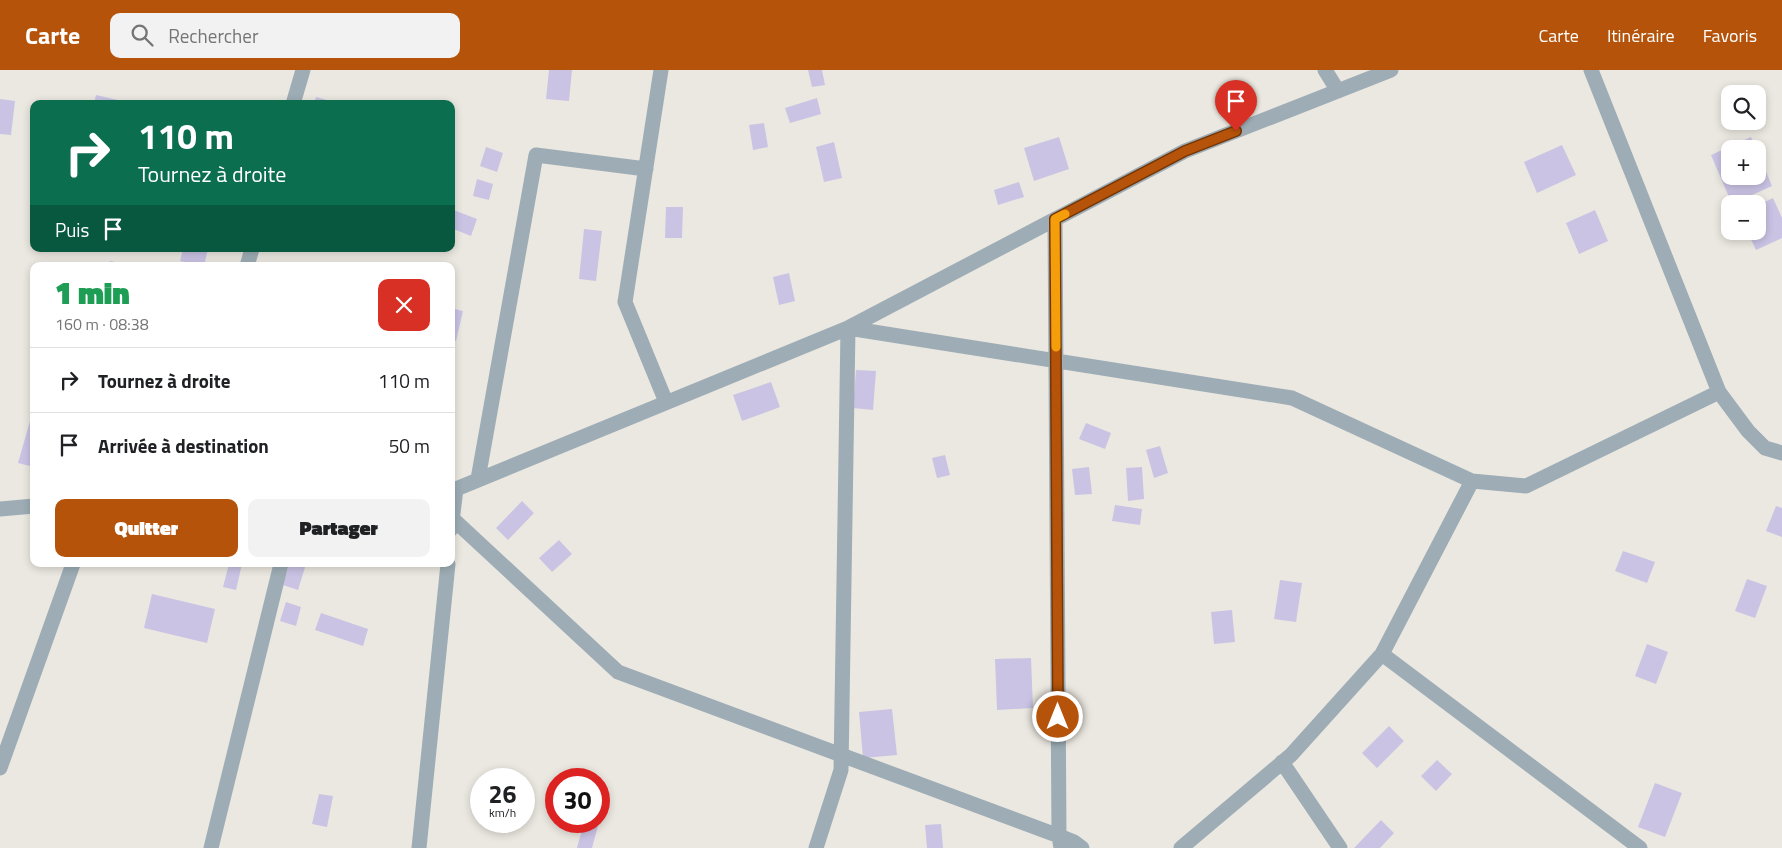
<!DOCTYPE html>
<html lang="fr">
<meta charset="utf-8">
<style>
body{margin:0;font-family:"Titillium Web",sans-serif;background:#f2f2f2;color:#202124;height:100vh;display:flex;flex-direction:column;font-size:19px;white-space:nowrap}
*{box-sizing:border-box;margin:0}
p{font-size:16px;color:#757577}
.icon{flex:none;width:28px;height:28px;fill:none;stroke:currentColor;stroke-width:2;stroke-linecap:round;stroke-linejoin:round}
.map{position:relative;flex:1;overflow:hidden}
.sheet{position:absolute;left:30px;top:192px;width:425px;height:305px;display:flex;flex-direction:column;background:#fff;border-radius:10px;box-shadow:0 2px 8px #0003}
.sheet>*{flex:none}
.guide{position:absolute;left:30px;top:30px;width:425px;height:152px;border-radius:10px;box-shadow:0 2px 8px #0003;background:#0b6e4f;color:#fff;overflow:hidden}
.controls{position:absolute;left:1721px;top:15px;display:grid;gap:10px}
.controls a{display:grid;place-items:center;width:45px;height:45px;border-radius:10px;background:#fff;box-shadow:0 2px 8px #0003;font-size:25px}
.speed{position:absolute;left:470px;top:698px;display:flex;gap:10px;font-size:25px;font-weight:700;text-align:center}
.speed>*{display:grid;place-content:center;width:65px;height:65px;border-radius:50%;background:#fff;box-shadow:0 2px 8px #0003;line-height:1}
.speed small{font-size:12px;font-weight:400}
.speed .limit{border:8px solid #d22;background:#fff;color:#111}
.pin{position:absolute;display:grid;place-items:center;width:42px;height:42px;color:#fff;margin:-51px -21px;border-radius:50% 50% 50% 0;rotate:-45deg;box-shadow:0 0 5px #0007}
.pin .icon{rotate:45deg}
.me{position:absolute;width:55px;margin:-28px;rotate:0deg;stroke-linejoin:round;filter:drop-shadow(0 0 4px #0008)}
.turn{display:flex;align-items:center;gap:18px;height:105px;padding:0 25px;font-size:22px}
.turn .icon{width:65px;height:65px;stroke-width:2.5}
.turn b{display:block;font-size:35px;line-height:42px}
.then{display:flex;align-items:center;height:48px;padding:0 25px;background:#0003;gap:10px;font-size:19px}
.round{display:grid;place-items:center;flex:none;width:52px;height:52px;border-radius:10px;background:#f2f2f2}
.summary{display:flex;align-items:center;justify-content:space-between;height:85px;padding:0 25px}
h1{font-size:30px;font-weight:800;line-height:38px;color:#1e9e55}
.cta{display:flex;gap:10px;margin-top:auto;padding:10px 25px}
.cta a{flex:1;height:58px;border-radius:10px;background:#b45309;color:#fff;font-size:20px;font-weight:800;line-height:58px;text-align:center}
.cta a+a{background:#f2f2f2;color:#202124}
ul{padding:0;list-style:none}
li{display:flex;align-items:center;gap:15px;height:65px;padding:0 25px;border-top:1px solid #e0e0e0}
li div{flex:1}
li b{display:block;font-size:19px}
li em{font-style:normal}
header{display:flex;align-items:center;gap:30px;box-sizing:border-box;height:70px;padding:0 25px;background:#b45309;color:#fff}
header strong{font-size:24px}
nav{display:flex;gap:28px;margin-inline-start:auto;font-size:18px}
.search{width:350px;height:45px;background:#f2f2f2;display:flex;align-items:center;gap:12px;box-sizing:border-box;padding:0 18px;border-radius:10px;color:#757577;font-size:19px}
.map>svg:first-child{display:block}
</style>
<header>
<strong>Carte</strong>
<div class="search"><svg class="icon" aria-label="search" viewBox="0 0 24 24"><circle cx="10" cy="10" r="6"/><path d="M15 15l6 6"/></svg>Rechercher</div>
<nav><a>Carte</a><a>Itinéraire</a><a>Favoris</a></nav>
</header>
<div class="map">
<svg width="1782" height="778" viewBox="0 0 1782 778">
<rect width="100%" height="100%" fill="#ebe8e1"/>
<path fill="#cac3e4" d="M549,0h23l-3,31 -23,-2z
M808,0h14l3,15 -13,2z
M96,25l35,8v1h-37z
M316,27l22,6v1h-24z
M817,28l4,16 -31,9 -5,-15z
M0,29l15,2 -4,34 -11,-1z
M764,53l4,24 -15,3 -4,-25z
M1059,67l10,32 -35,12 -10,-33z
M1751,67l5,12h-26v27h28v-24l14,34 -40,18 -21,-49z
M834,72l8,36 -18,4 -8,-35z
M1562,75l14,30 -39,18 -13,-31z
M486,77l17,6 -6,19 -17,-6z
M477,109l16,5 -4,16 -16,-4z
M1019,112l5,15 -26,8 -4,-15z
M1773,128l9,20v20l-26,12 -9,-19h11v-26z
M666,137h17l-1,31h-17z
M451,139l26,10 -6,17 -20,-8z
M1595,140l13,31 -29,13 -13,-31z
M584,159l18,2 -6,50 -17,-2z
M183,179h25l-4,17 -24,-5z
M110,191l20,4v1h-21z
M789,203l6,28 -16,4 -6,-28z
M451,238l12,3 -7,30 -5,-1z
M856,300l20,1 -3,39 -20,-2z
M771,312l9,25 -38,14 -9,-26z
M30,351l4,1v45l-16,-4z
M1086,353l25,10 -6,16 -26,-10z
M1160,376l8,27 -14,5 -8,-28z
M945,385l5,20 -13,3 -5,-20z
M1089,397l3,27 -17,1 -3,-26z
M1142,397l2,32 -16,2 -2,-33z
M522,431l12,12 -26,27 -12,-12z
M1115,435l27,4 -2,16 -28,-4z
M1776,436l6,2v29l-16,-6z
M559,470l13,14 -20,18 -13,-14z
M1623,481l32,11 -8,21 -32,-12z
M229,494h13l-6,26 -13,-3z
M289,494h17l-8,26 -15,-5z
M1747,509l20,7 -12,32 -20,-7z
M1280,510l22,3 -6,39 -22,-3z
M152,524l63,15 -8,34 -63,-15z
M286,532l15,5 -5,19 -16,-5z
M1232,540l3,32 -21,2 -3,-32z
M321,543l47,16 -5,17 -48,-16z
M1647,574l21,8 -12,32 -21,-8z
M1031,588l2,50 -36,2 -2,-51z
M892,639l5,46 -34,3 -4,-46z
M1389,656l15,15 -27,27 -15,-15z
M1437,690l15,14 -16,17 -15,-15z
M1655,713l27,10 -17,44 -27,-10z
M319,724l14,2 -6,31 -15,-3z
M1381,750l13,13 -14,15h-26z
M584,752l14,4 -6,22h-15z
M941,754l2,24h-16l-2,-23z"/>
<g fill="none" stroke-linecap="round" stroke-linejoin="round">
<path stroke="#9eadb5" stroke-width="15" d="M661,0l-36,232 41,100
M1325,0l13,21
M1591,0l128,322
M293,34l10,-34
M1055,149l4,617 2,12
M247,196l5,-17
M478,409l58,-324 110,14
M451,419h5l392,-161 337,-177 206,-81
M0,439l34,-3
M453,449l165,153 441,164 15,6 8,6
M451,459l5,-40
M1382,584l258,194
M1282,692l58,86
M0,698l73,-204
M211,778l70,-284
M419,778l29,-284
M816,778l25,-78 7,-442 444,70 180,83 54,5 193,-94 29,39 17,17 17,5
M1181,778l110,-93 91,-101 90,-173"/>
</g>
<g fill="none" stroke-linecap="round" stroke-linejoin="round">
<g stroke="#753606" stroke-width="12">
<path id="route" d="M1058,647l-3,-498 130,-68 51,-20"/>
</g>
<use href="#route" stroke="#b45309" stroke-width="9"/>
<path stroke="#f59e0b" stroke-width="9" d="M1056,277l-1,-128 10,-5"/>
</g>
</svg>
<div class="controls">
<a><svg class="icon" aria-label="search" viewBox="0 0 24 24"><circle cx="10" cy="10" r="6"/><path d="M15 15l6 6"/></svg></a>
<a>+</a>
<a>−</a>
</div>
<div class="speed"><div>26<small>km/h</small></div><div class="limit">30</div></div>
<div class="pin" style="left:1236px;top:61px;background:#d93025"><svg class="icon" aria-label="arrive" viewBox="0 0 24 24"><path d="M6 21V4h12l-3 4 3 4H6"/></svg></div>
<svg class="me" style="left:1058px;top:647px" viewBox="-20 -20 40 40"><circle r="17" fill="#b45309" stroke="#fff" stroke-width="3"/><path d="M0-11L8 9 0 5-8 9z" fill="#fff"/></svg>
<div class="guide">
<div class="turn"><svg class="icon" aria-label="right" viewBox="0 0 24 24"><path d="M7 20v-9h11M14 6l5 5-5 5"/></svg><div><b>110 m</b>Tournez à droite</div></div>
<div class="then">Puis<svg class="icon" aria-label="arrive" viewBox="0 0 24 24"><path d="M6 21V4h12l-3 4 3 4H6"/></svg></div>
</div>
<section class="sheet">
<div class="summary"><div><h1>1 min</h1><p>160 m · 08:38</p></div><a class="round" style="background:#d93025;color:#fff"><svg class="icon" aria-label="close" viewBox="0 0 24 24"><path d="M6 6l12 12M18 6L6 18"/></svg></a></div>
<ul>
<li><svg class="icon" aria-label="right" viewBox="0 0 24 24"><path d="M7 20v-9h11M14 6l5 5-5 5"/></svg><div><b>Tournez à droite</b></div><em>110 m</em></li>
<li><svg class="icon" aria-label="arrive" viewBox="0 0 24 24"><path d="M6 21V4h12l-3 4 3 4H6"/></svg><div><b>Arrivée à destination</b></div><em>50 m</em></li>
</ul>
<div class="cta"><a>Quitter</a><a>Partager</a></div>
</section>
</div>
